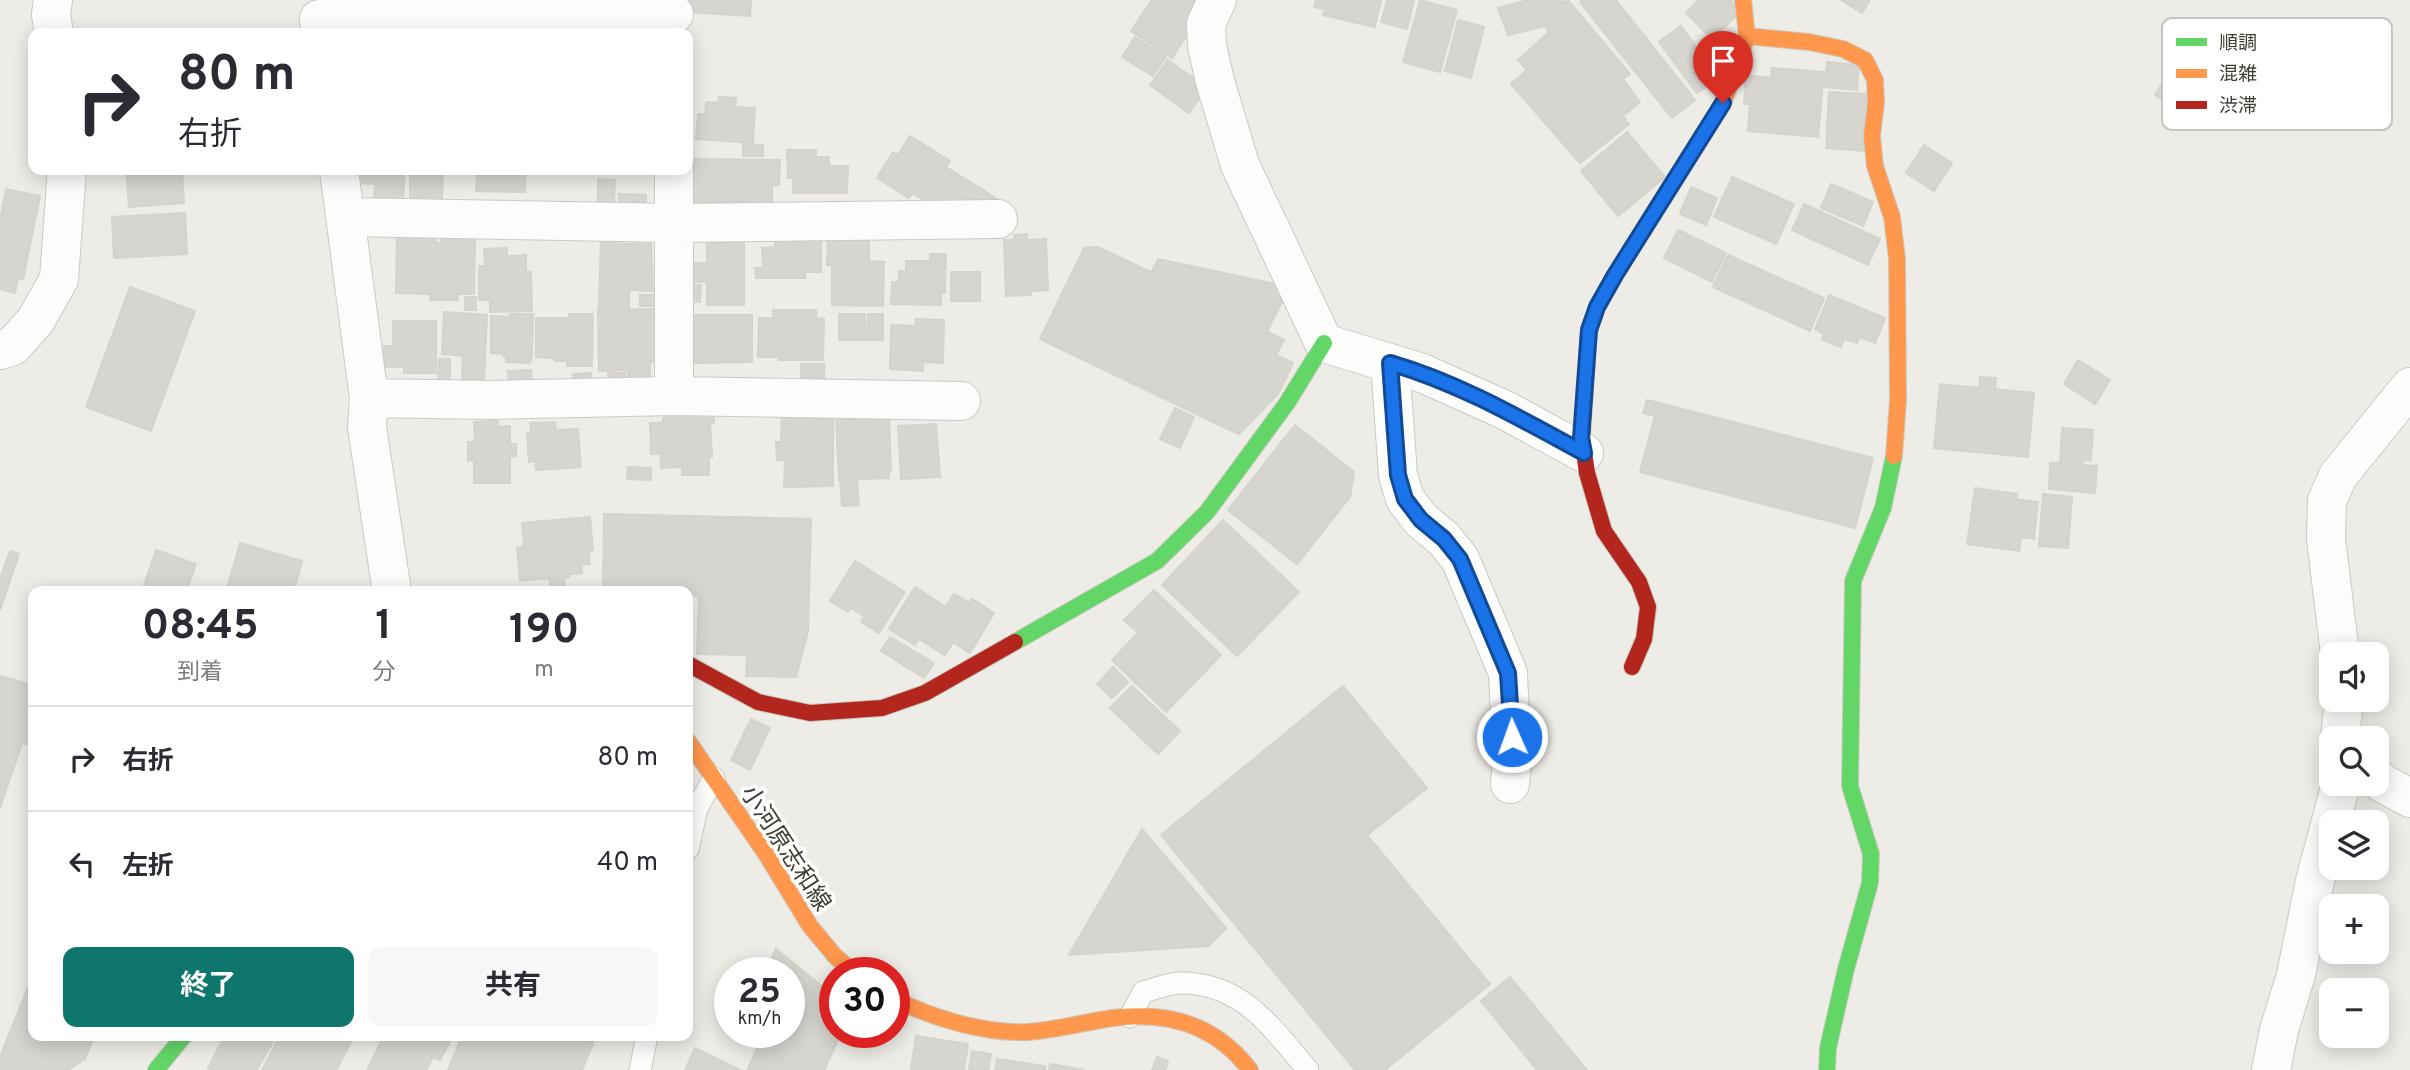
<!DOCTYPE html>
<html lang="ja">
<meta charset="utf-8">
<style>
body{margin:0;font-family:Overpass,"Noto Sans JP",sans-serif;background:#f7f7f7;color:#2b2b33;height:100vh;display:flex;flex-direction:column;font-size:26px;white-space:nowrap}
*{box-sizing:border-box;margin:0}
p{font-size:23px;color:#7c7c81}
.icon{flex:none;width:38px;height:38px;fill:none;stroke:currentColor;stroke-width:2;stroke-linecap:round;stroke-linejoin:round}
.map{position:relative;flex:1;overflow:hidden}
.drawer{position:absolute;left:28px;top:586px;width:665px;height:455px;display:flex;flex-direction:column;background:#fff;border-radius:14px;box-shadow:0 4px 18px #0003}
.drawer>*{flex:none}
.hud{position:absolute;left:28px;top:28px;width:665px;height:147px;border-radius:14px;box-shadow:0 4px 18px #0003;background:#fff;color:#2b2b33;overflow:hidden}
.tools{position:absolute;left:2319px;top:642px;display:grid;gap:14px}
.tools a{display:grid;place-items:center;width:70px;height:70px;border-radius:14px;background:#fff;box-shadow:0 4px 18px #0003;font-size:35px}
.speed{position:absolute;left:714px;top:957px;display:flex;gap:14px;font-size:35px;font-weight:700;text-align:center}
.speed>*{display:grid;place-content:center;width:91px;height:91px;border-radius:50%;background:#fff;box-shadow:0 4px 18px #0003;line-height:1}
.speed small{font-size:18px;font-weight:400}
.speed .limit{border:10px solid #d22;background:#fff;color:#111}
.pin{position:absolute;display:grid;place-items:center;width:60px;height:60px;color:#fff;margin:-72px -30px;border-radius:50% 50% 50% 0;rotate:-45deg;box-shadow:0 0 7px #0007}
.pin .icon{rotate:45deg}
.me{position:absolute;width:77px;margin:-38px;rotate:358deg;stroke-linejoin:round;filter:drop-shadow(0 0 5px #0008)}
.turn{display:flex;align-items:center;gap:24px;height:147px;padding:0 35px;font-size:32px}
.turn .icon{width:91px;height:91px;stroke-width:2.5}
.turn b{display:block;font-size:49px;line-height:60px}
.eta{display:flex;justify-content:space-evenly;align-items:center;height:119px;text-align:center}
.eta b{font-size:42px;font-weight:700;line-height:49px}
.action{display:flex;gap:14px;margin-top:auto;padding:14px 35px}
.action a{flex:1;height:80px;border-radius:14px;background:#0f766e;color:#fff;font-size:28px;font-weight:700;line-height:80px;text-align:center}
.action a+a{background:#f7f7f7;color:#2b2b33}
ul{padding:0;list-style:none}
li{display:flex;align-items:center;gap:21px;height:105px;padding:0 35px;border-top:2px solid #e1e1e2}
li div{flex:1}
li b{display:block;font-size:26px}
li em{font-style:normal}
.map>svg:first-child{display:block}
</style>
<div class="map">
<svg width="2410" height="1070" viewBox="0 0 2410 1070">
<rect width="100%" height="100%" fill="#edece6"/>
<path fill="#d6d5cf" stroke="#d5d3cc" stroke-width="2" d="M688,0h63l-1,16 -62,-4z
M1152,0h47l8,5 -35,53 -41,-27z
M1316,0h65l-6,27 -52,-12 2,-6 -11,-2z
M1387,0h27l-7,29 -26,-7z
M1420,0l37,10 -17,62 -37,-10z
M1528,0h32l1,3 7,-3 62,74 -7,5 17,23 -17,14 6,8 -49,39 -69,-79 16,-14 -9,-10 31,-28 -4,-6 -37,9 -10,-27z
M1583,0h33l79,100 -23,18 -92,-116z
M1698,0h32l11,11 -29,28 -26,-26z
M1841,0h29l-8,13z
M1458,20l26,7 -13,51 -26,-7z
M1681,26l38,51 -22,16 -38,-51z
M1135,37l31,20 -13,19 -31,-19z
M2184,50l44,28 13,-21 18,12 -16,25 -4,-3 -16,25 -22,-14 -9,15 -37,-22z
M1168,60l39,28 -18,25 -39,-28z
M1827,62l32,3 -2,25 -32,-3z
M1772,68l52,4 -6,65 -70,-6 2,-27h-6l2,-29 25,3z
M1829,92l39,2 -3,57 -39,-3z
M719,97l17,1 -1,9 20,1 -2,35 -57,-4 2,-25h7l1,-12 12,1z
M1627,132l38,45 -47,39 -37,-45z
M910,136l40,25 -4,6 53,33 -73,2 -14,-9 -3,5 -32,-20 16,-26 5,3z
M743,144l20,1v11h-20z
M1924,145l28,18 -18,28 -28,-18z
M787,150h29v7h13v9h19l-1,27h-54v-15h-5z
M690,159l90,1 -1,25h-7v18l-83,-1z
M126,170h56l2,33 -55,4z
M357,170h48l-2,32 -29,-1 1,-17 -19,-1z
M410,170h33l-1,28 -32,-1z
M477,170h49l-1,22 -49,-1z
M599,170h34v4h-34z
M1732,177l62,27 -18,40 -62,-27z
M598,179l17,1 -1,24h-16z
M1831,184l42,18 -10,24 -42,-18z
M1691,187l26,11 -11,27 -26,-11z
M6,189l34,7 -17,83 -5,-1 -3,15 -15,-4v-68z
M619,194l27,1v10l-27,-1z
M1804,204l76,35 -12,26 -76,-35z
M185,213l2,41 -73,4 -2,-41z
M1678,230l48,23 -14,29 -48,-24z
M397,231l38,2 1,10h6v-5h33l-1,56h-16v6h-28v-6l-34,-1z
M732,233h12v72h-37v-23h-16v-19h16v-21h25z
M601,234h19v10h31l2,47 -24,-1v19l-30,-1z
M1027,234v6l19,-1 2,51 -17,1v4l-25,1 -2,-56h10v-5z
M821,235v37h-16v6h-49l-1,-10h8l-1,-20 13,-1v-11z
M828,239l41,1v21l15,1 -1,44 -51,-1v-40h-5z
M1098,247l63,30 -10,21 109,51 -37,78 -183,-88 44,-91z
M507,248v8l19,-1v16l5,1 1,39 -42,1v-12h-11v-34h6l-1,-17z
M930,254h16l-1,39h-4v12l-50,-1 1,-22h7v-11h7v-10h24z
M1728,255l96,43 -14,33 -97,-44z
M1158,259l117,25 7,18 -15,29 17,9 -8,15 17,8 -14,30 -40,41 -16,-7 37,-78 -109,-51 10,-21 -10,-4z
M951,272h29v29h-29z
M692,285h9l-1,17h-9z
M130,287l65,24 -44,120 -65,-24z
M640,295h23v11h-23z
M1829,295l56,23 -10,25 -15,-6 -3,6 -13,-4 -3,8 -19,-7 2,-6 -9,-5z
M465,297h11v13h-11z
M654,309l-1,4h9l-4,49h-8v15h-22v-7l-29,1 -1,-61z
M773,310h43v8l8,1 -1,41h-44v-3h-21l1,-39h14z
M444,312l43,3 -3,65 -22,-1 1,-23 -21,-2z
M510,314h23l-1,43 -2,6 -24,-1v-6h-3v-2l-12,-1v-37l19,1z
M569,314h24l-1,52h-25v-5h-12v-3l-19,-1v-39h33z
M839,314h26l1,26h-27z
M868,314h15v26h-15z
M691,315h61v47l-60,1z
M916,319l28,1 -1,43 -20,-1v9l-33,-2 1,-44 25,1z
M393,321h43v52h-32v-6h-20v-21h9z
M439,359h11v23h-12z
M2078,360l32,20 -15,24 -31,-20z
M801,364h23v25h-23z
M531,370l1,13 -23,2 -1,-14z
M591,373l1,13 -18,1 -1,-13z
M608,373h17l-1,15h-16z
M1980,377l16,1 -1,11 39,4 -6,64 -94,-9 6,-64 39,4z
M1647,400l226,58 -18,70 -215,-56 15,-56 -12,-3z
M1175,408l19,9 -14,31 -20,-9z
M782,411h51v75l-49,1 1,-26 -8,-1 -1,-18h5z
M713,412l1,11 -4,-1 2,35h-3v18h-27v-8l-21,1 -1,-22h3l-1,-23 2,-6h13v-4z
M889,417l2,53h-2v8l-50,2 -3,-60z
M498,421v6l12,-1v18h6v12l-6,1v26h-36v-23l-6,1v-19h7l-1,-20z
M555,422l1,8 22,-1 3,38 -45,3 -1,-9 -6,1 -2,-29h4l-1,-10z
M650,423h12l1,23h-3v8h-9z
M936,424l4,53 -39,2 -3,-53z
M1295,425l59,47 -4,25 -53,67 -69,-54z
M2062,428l31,2 -2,31 -8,-1 -1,5 15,1 -2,27 -46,-4 1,-26h10z
M628,467l23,1v12l-24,-1z
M857,480l2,25 -17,1 -2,-25z
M1975,488l42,6 -1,5 22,3 -4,37 -13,-2 -2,14 -52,-7z
M2043,494l29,3 -4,51 -29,-2z
M604,514l207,5 -3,112 -12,46 -50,-1 1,-21 -50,-1 2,-58h-11v-4h-85z
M590,517l3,33h-4l1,14h-9l1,9 -13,1v3l-5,1 1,9 -14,2 -2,-11 -29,3 -3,-33 7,-2 -2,-23z
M1223,520l76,72 -62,64 -75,-71z
M240,543l62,18 -8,31h-68z
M156,550l40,14 -10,28h-23l-19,-7z
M10,551l9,3 -19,56v-31z
M855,561l50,31 -26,41 -18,-11 3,-6 -13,-8 -3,4 -18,-11z
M915,587l31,20 8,-13 16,9 2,-4 22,14 -24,40 -17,-11 -8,13 -26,-16 -4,6 -26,-16z
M1154,590l67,65 -55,57 -54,-52 26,-27 -14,-13z
M890,637l44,26 -10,15 -43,-27z
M1113,667l15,15 -16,16 -15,-14z
M0,676l33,9v61l-11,-3 -22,65z
M1132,686l48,45 -22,23 -48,-46z
M1343,686l84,102 -60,47 123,149 -105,86h-30l-194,-235z
M751,719l19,9 -20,42 -19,-10z
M1142,829l84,99 -18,18 -139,9z
M776,949l59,48v35h7l-18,38h-77l18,-38h24v-59h-24z
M33,975v61h61l-9,23 -17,11h-68v-13z
M1510,977l77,93h-50l-56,-69z
M225,1036h51l-19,34h-45l-4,-2z
M280,1036h74l-18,34h-74z
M384,1036h69l-13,24 -7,-3 -7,13h-59z
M462,1036h134l-14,34h-134z
M916,1036l52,8 -4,26h-53z
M695,1048l45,22h-55z
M972,1051l19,3 -3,16h-19z
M1157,1057l11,4 -3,9h-13z
M997,1059l48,7v4h-50z
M1050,1064l34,6h-35z"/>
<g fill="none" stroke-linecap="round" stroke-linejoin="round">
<g stroke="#cbcac4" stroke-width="23">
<path id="lane" d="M688,849l9,-41 17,-30
M1130,1017l13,-25c11,-3 24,-8 36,-9 63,-1 92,44 129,87
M640,1070l7,-34"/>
</g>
<g stroke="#cbcac4" stroke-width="40">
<path id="street" d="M53,0l-2,15 3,18
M1217,0l-11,24 1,22 8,35 25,84 84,178 98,30 83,37 79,43
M321,33l-2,-14 355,-5
M339,170l30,228 -2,29 25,165
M346,217l328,6 324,-4
M0,350l13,-4 23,-26 23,-41 8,-109
M1390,363l8,112 7,24 16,21 23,19 16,20 48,114 4,90 -2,21
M674,396v-226
M369,398l121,2 184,-4 287,5
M2340,654l-14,-115 1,-38 11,-25 72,-89
M2340,738l4,-38
M2376,777l6,6 28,15
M2271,1070l8,-40 17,-55 19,-94 26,-97"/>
</g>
<g stroke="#cbc9be" stroke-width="18">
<path id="fast" d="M1015,642l142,-81 50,-49 80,-109 37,-60
M156,1070l28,-34
M1827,1070l1,-22 18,-79 24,-86 1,-29 -21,-68 3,-205 30,-73 11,-52"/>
</g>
<g stroke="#cbc9be" stroke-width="18">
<path id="slow" d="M1747,36l62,6 34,7 22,11 10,20 1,22 -4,34 3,30 17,51 5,42 1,141 -4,56
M1588,342l1,-12 8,-23 18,-32 108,-172 24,-67 -4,-36
M688,741l78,113 44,72 25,30 19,17
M894,999c39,19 90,35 134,33 29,-2 57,-10 85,-14 55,-7 103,7 137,52"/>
</g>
<g stroke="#cbc9be" stroke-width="18">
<path id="jam" d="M1588,342l-6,96 5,35 17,58 35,51 9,25 -4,32 -12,28
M688,664l70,38 52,11 72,-5 43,-15 90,-51"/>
</g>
<use href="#lane" stroke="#fcfcfb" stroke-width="21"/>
<use href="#street" stroke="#fcfcfb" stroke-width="38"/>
<use href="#fast" stroke="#63d668" stroke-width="16"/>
<use href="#slow" stroke="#ff974d" stroke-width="16"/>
<use href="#jam" stroke="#b3261e" stroke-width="16"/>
</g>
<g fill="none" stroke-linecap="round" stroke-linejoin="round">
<g stroke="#114b97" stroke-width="18">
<path id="route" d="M1512,737l-4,-64 -48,-114 -16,-20 -23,-19 -16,-21 -7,-24 -8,-112c69,20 131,56 194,90l-3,-15 8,-108 8,-23 18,-32 108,-172"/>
</g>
<use href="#route" stroke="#1a73e8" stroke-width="12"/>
</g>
<g text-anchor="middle" stroke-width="7" stroke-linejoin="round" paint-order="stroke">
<g font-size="24" fill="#413e34" stroke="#fff">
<text transform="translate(786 848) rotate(57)" y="8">小河原志和線</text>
</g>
</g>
<rect x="2162" y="18" width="230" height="112" rx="10" fill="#fff" stroke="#c6c5c2" stroke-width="2"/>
<rect x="2176" y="38" width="31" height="8" fill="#63d668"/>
<rect x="2176" y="69" width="31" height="9" fill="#ff974d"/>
<rect x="2176" y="101" width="31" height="8" fill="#b3261e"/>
<g font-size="19" fill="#413e34">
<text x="2219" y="49">順調</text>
<text x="2219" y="80">混雑</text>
<text x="2219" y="112">渋滞</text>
</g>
</svg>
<div class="tools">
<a><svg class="icon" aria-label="sound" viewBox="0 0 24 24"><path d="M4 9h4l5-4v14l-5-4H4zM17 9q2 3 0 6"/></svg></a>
<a><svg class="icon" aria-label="search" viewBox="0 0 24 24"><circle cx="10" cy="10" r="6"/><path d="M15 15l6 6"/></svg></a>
<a><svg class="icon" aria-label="layers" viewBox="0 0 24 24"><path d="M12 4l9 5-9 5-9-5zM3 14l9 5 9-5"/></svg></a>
<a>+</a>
<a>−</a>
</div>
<div class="speed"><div>25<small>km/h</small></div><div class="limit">30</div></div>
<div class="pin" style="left:1723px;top:103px;background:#d93025"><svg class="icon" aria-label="arrive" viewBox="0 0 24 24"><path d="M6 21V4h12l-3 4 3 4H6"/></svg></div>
<svg class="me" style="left:1512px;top:737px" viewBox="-20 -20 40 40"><circle r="17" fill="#1a73e8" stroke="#fff" stroke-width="3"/><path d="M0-11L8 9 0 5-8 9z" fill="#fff"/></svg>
<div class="hud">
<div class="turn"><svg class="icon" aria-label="right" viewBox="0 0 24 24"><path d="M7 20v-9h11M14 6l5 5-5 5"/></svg><div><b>80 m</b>右折</div></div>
</div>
<section class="drawer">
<div class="eta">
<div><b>08:45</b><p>到着</p></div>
<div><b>1</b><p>分</p></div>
<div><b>190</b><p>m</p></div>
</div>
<ul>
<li><svg class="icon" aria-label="right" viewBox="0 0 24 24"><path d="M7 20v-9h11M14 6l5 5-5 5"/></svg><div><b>右折</b></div><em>80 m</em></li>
<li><svg class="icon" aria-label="left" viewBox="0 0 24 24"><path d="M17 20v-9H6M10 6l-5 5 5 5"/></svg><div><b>左折</b></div><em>40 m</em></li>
</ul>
<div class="action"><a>終了</a><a>共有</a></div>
</section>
</div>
